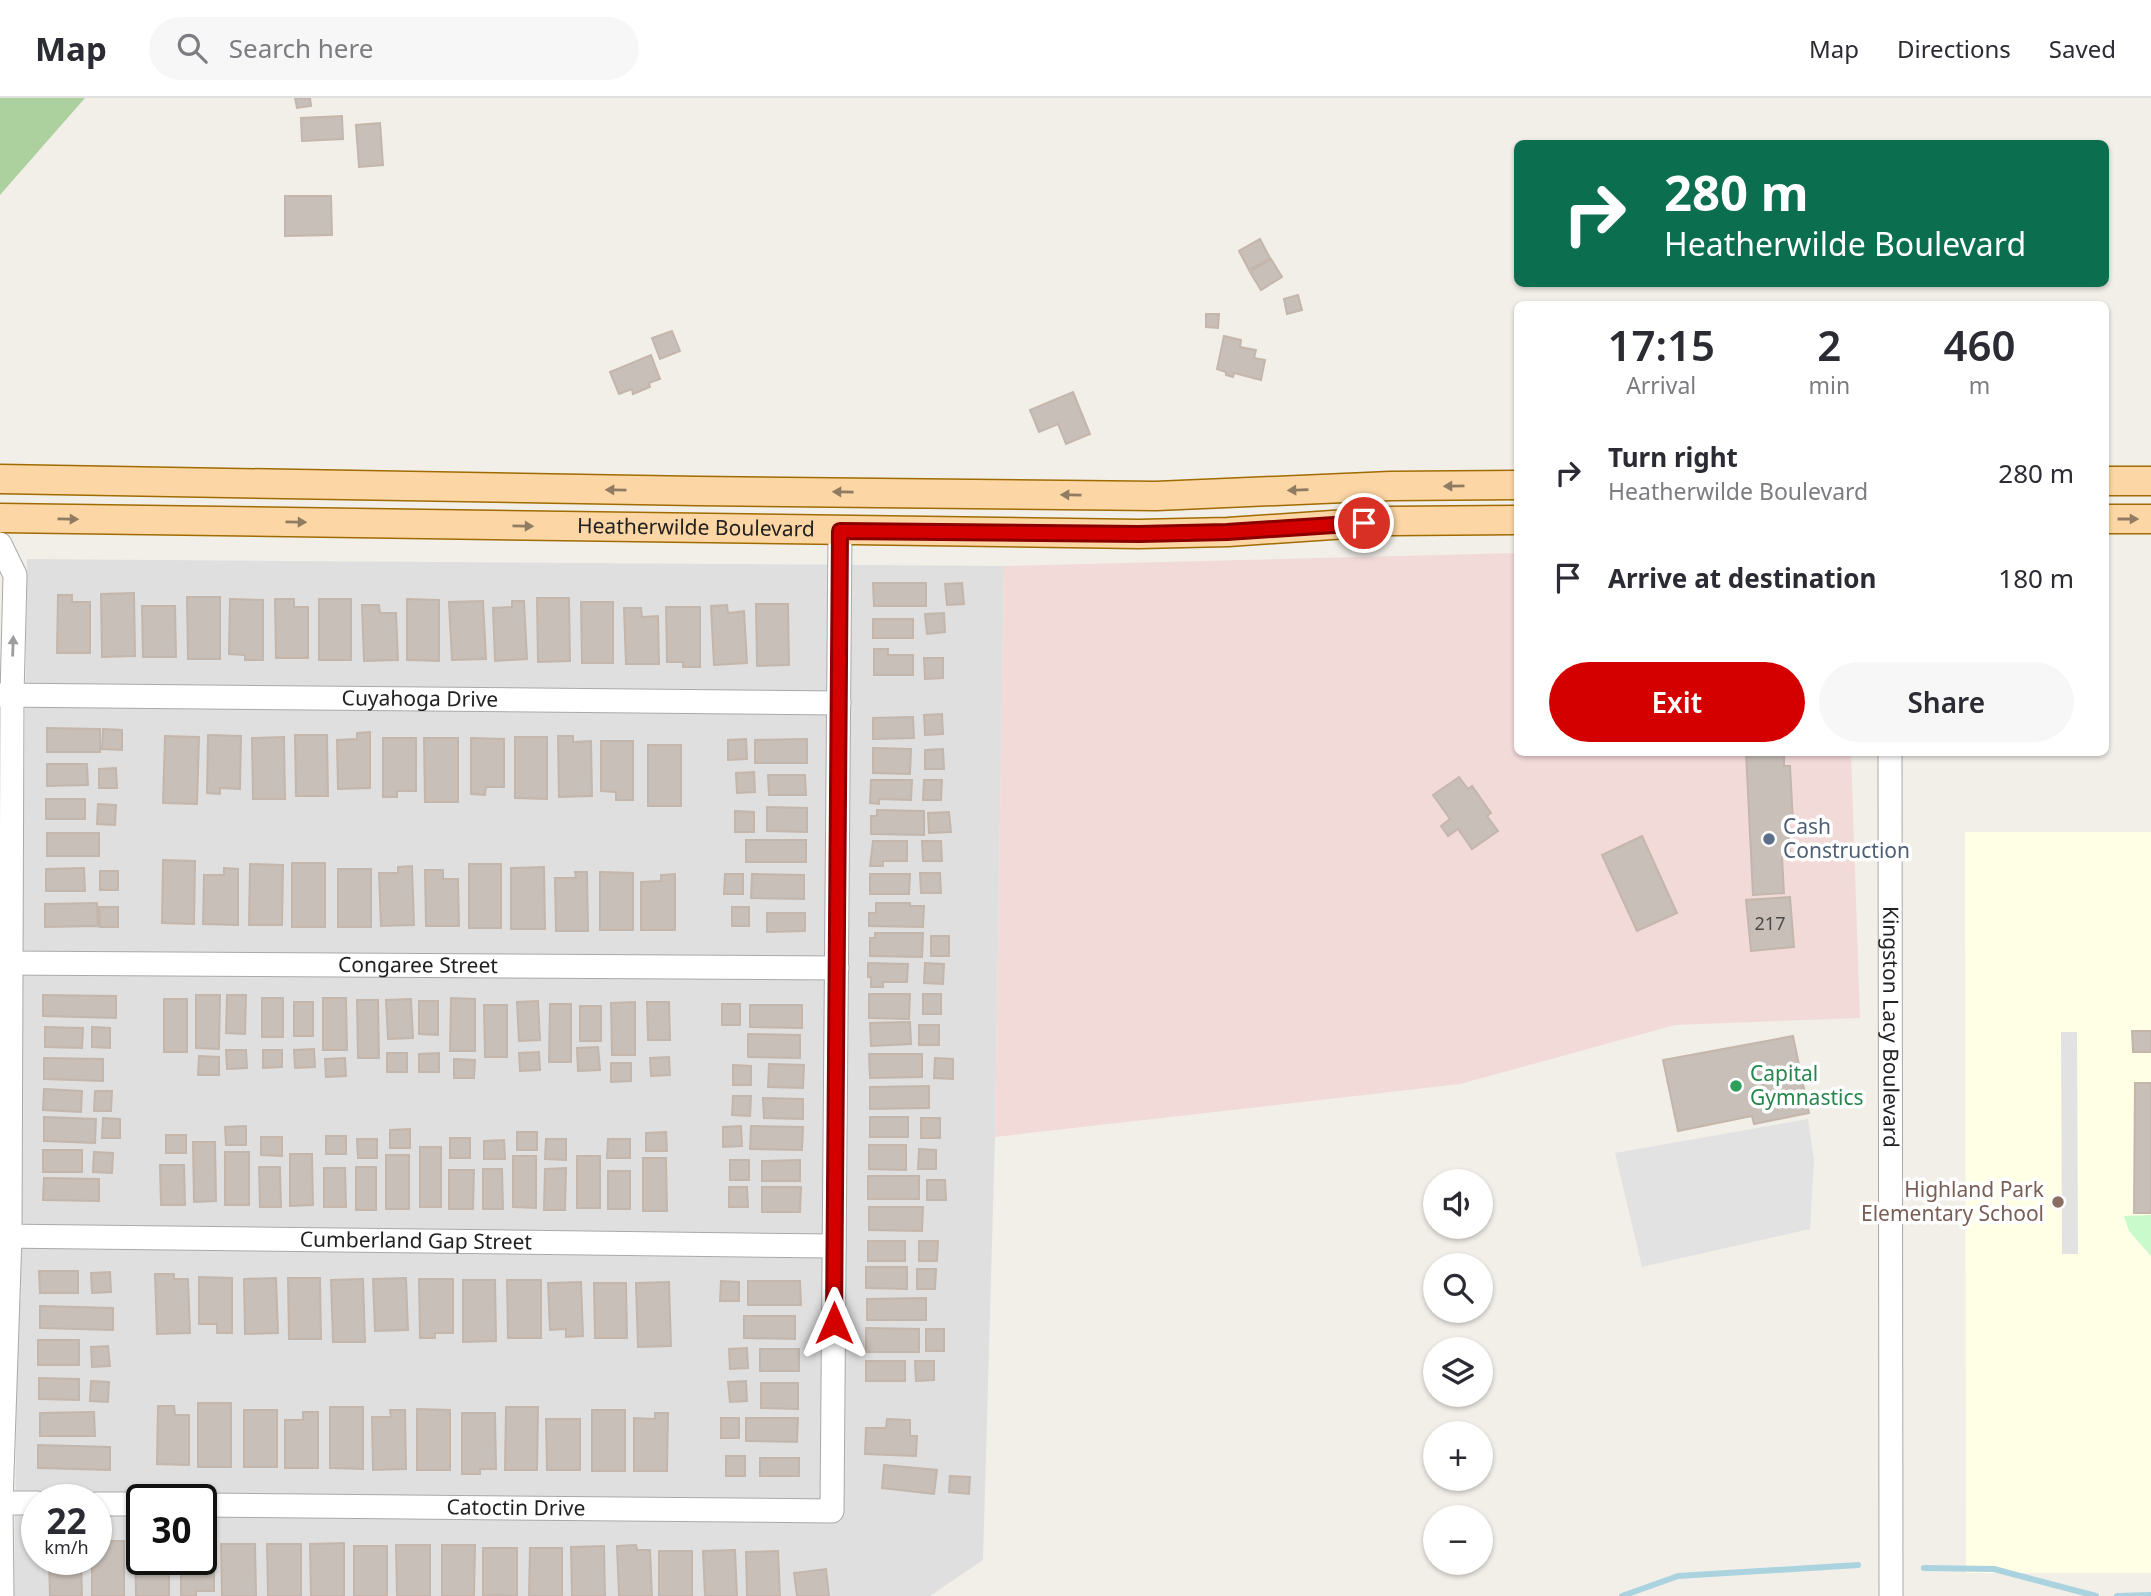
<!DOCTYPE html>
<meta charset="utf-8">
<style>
body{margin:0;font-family:"Noto Sans",sans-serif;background:#f7f7f7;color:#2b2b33;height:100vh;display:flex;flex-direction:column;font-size:26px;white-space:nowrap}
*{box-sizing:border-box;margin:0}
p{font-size:23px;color:#7c7c81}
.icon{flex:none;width:38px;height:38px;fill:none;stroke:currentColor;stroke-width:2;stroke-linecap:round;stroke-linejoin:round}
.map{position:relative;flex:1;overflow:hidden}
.side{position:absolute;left:1514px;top:203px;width:595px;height:455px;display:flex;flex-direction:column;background:#fff;border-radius:10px;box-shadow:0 2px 5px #0004}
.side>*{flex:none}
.guide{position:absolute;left:1514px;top:42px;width:595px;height:147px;border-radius:10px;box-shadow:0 2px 5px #0004;background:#0b6e4f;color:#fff;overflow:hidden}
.tools{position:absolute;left:1423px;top:1071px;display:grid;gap:14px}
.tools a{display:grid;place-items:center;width:70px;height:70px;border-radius:50%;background:#fff;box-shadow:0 2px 5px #0004;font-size:35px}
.speed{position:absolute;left:21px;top:1386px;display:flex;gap:14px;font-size:35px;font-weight:700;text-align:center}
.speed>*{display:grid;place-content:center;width:91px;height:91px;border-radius:50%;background:#fff;box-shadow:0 2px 5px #0004;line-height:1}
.speed small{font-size:18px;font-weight:400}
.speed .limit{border:4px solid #111;border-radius:10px;background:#fff;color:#111}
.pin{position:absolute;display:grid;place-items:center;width:60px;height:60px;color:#fff;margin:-30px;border:4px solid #fff;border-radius:50%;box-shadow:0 2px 7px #0007}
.me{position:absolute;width:77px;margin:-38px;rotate:0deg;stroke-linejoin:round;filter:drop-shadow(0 0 5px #0008)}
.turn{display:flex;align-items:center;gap:24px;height:147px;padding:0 35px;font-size:32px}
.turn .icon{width:91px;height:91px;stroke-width:2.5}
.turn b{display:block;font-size:49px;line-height:60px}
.eta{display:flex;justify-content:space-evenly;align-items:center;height:119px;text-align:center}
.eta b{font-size:42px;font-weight:600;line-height:49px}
.cta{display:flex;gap:14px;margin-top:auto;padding:14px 35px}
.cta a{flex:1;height:80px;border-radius:42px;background:#d40000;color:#fff;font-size:28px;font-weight:600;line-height:80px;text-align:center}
.cta a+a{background:#f7f7f7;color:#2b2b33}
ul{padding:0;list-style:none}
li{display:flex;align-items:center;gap:21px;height:105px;padding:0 35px}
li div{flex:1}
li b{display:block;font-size:26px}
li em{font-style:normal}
header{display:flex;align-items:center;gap:42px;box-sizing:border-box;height:98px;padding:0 35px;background:#fff;border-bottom:2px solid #e1e1e2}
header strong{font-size:33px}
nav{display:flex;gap:38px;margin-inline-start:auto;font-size:24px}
.search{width:490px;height:63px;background:#f7f7f7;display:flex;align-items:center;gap:18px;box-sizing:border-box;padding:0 24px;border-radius:38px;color:#7c7c81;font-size:26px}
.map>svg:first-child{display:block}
</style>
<header>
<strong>Map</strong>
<div class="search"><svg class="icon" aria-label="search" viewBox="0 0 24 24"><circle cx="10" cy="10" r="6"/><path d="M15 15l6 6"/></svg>Search here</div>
<nav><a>Map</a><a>Directions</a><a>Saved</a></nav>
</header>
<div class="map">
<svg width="2151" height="1498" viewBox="0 0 2151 1498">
<rect width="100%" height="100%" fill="#f2efe9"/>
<path fill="#e0dfdf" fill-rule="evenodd" d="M27,461l977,7 -9,571 -12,423 -53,36h-916zM37,1402h59v59h-59zM142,1402h59v59h-59z"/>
<path fill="#f2dad9" d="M1517,455v199l334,1 9,265 -185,7 -215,59 -465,53 9,-571z"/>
<path fill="#ffffe5" d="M1965,734h186v741h-185z"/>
<path fill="#add19e" d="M0,0h85l-85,97z"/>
<path fill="#c8facc" d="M2151,1117v41l-22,-25 -5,-15z"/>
<path fill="#e2e2e2" d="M2061,934h16l1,222h-16z
M1808,1021l6,42 -4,68 -168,38 -27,-114z"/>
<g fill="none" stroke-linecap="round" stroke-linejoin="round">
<path stroke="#aad3df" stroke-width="6" d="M1924,1470l70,1 102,27
M1622,1498l56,-20 180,-11
M2117,1498l34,-1"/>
</g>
<path fill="#c7bfb8" stroke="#c4b6ab" stroke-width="2" d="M295,0h15l1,8 -14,2z
M342,18l1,23 -41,2 -1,-23z
M380,25l3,42 -24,2 -3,-42z
M285,98h46l1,39 -47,1z
M1260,141l10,19 -21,12 -10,-19z
M1271,161l11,18 -21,13 -11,-18z
M1298,197l4,15 -15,4 -3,-15z
M1206,216h13l-1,14 -12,-1z
M672,233l8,20 -20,8 -8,-21z
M1224,238l17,4 -1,7 16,3 -2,8 11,2 -4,20 -27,-7 -1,4 -7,-2v-3l-9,-3z
M651,257l9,24 -11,4 1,4 -17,7 -1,-5 -13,5 -9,-22z
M1073,294l17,42 -24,10 -8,-20 -19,8 -9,-22z
M873,485h53v23h-52z
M962,485l2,21 -17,1 -2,-21z
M134,495l1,63 -33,1 -1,-63z
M58,497h14v7h18v51h-33z
M187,499h33v62h-32z
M537,500h32l1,63 -32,1z
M230,501l33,1v60h-18v-5l-16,-1z
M275,501h19v8h14v51h-32z
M319,501h32v61h-32z
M407,501l32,1v61l-32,-1z
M483,503l3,58 -34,1 -3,-58z
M512,503h12l3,58 -32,2 -2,-53 19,-1z
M581,504h32v61h-31z
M756,506h32l1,61 -32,1z
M362,507h17l1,8h16l2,47 -34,1z
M727,507l1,8 16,-2 3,52 -33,2 -3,-59z
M142,508h33l1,51h-33z
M666,509h34v60h-17v-5h-16z
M624,510h17l1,9 16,-1 1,48h-33z
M944,515l1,19 -18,2 -2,-20z
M873,521h40v19h-40z
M874,551h14v6h25v20h-39z
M924,560h19v20l-18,1z
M942,616l1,20 -18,1 -1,-20z
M913,619l1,21 -41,1v-21z
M47,630l53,1v23h-53z
M103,631l19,1v20l-20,-1z
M370,634v56l-32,1 -1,-49 20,-1v-6z
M208,637l33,1 -1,53 -20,-1v6l-13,-1z
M295,637h32l1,61h-32z
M165,638l34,1 -2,67 -34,-1z
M558,638h15v6l18,-1 1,55 -33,1z
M284,639l1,62h-32l-1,-61z
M515,639h32v62l-32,-1z
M383,640h33v53h-19v6h-14z
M424,640h34v64h-33z
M471,640l33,1v48h-18l-1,8 -14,-1z
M746,641l1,20 -19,1v-20z
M807,641v24h-52v-23z
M601,643h32v59h-17v-8l-15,-1z
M648,647h33v61h-33z
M873,650l38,1 -1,25 -37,-1z
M943,651l1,20h-19v-19z
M1746,654h38v14h6l3,56h-5l2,34 -8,1 2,36 -31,2z
M47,666h40l1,21 -41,1z
M116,670l1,20h-18v-19z
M754,674l1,20 -18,1 -1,-20z
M768,677h37l1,20h-37z
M1459,679l9,12 4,-3 19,27 -4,3 11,15 -26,18 -14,-20 -10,7 -7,-10 9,-7 -17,-24z
M871,682h41l-1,20 -32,-1v5l-9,-1z
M924,682h18l-1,20h-18z
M46,701h39v20h-39z
M98,706l18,1 -1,20 -18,-1z
M767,709l40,1v24l-40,-1z
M877,712l47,1v24l-53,-1v-18h6z
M735,713l19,1v20h-19z
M949,714l2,20 -22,1 -1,-20z
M47,735h52v23h-52z
M1642,738l35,77 -40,18 -35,-76z
M746,742h60v22h-60z
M873,743h34v20h-24v5h-13z
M922,743h19l1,20h-19z
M163,762l32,1 -1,63 -32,-1z
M292,765h33v64h-33z
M250,766l33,1 -1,60h-33z
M469,766h32v64h-32z
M412,768l2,59 -33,1 -2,-53h19v-6z
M544,769l1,62h-34v-61z
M84,770l1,23h-39v-22z
M224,770l14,1v56l-35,-1 1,-49h20z
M338,771h33v58h-33z
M425,772h18v9h15l1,47h-33z
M100,773h18v19h-18z
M575,774h12l1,59h-32l-1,-53h21z
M600,774l33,1v57h-33z
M920,775h20l1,20h-20z
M675,776v56h-34v-48l20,-1v-6z
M725,776h18v20h-19z
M752,776l52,1v24l-53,-1z
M870,776h40l-1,20h-39z
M1790,799l4,50 -43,4 -5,-51z
M97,805l1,23 -53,1v-23z
M876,805h34v3h14l-1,21 -54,-1v-13h7z
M99,809h19v20h-18z
M732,809h17v19h-17z
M767,815h38v18l-38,1z
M875,835h48l-1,24 -52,-1v-18h5z
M931,838h18v20h-18z
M868,865l40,1 -1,18h-24v5h-12v-10h-3z
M925,865l19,1 -1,20 -19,-1z
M869,896h41l-1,25 -40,-1z
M923,896h18v20h-18z
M43,897l73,1v22l-73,-2z
M196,897h24l-1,54 -23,-1z
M227,897h19l-1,39 -19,-1z
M262,900h21v39h-21z
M323,900h23l1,52h-24z
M451,900l24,1v52h-25z
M164,901h23v53h-23z
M411,901l2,39 -25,1 -2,-39z
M357,902h21l1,58h-21z
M419,903h19v34l-19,-1z
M538,903l2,39 -21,1 -2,-39z
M294,904h19v34h-19z
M635,904v53h-23l-1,-52z
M647,904h22l1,38h-22z
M550,906h21v58h-22z
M722,906h18v21h-18z
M484,907h23v52h-22z
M750,907h52v23l-52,-1z
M580,908h21v35h-21z
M910,924l1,22 -40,2 -1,-23z
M919,927h20v20h-20z
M45,929l38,1 -1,20 -37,-1z
M92,929l18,1v20l-18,-1z
M2132,933h19v21h-18z
M748,936l52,1v23l-52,-1z
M1793,938l16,77 -55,11 -2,-8 -74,15 -15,-71z
M598,949l2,23 -22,1 -1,-23z
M314,951l1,18 -20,1 -1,-18z
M226,952h20l1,18 -20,1z
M263,952h19v17l-19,1z
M539,954l1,18 -20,1 -1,-18z
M387,955h20v19h-20z
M439,955v19h-20v-18z
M869,956h53v23l-52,1z
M199,958l20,1v18h-21z
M669,959l1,18 -19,1 -1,-18z
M44,960l59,1v22l-59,-2z
M345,960l1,18 -20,1 -1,-18z
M935,960l18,1v20l-19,-1z
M454,961l21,1 -1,18h-20z
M611,965h20v18l-20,1z
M769,966l35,1 -1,23 -35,-1z
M733,967l18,1v19h-18z
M2135,985h16v130h-17z
M929,988v22l-59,1v-22z
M44,991l38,2 -1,21 -38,-2z
M95,993h17l-1,20h-17z
M733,998h18l-1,20 -18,-1z
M763,1000l40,1v20l-39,-1z
M44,1019l52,2 -1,24 -51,-2z
M870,1019h38v20h-38z
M103,1020l17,1v19h-18z
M921,1020h19v20h-19z
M246,1028v19h-20l-1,-18z
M741,1028l1,20 -19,1v-20z
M751,1028l52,1 -1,23 -52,-1z
M410,1031v19h-20v-18z
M517,1034h20v18h-20z
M666,1034l1,19h-21v-18z
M166,1037h20v18h-20z
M326,1038h20v18h-20z
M261,1039h21v19l-21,-1z
M450,1040h20v20h-20z
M357,1041h20v19h-19z
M546,1041h20v21l-21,-1z
M608,1041h22v19h-23z
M504,1042l1,19h-21v-18z
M193,1044h22l1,59 -22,1z
M869,1047h37v25l-37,-1z
M420,1049h21v60h-21z
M919,1051l17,1v19h-18z
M43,1052h39v22h-39z
M94,1054l19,1 -1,20 -19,-1z
M225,1054h24v53h-24z
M290,1056h22l1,51 -23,1z
M386,1057h23v54h-23z
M513,1058h23v52l-23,-1z
M577,1058h23v52h-23z
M643,1060h23l1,53h-24z
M730,1062h19v20h-19z
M800,1062v21h-38v-20z
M160,1067h24l1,40h-24z
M259,1069h21l1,40h-21z
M356,1069h20v43h-20z
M324,1070h21l1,39h-22z
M566,1070l-1,42h-21l1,-41z
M483,1071h19l1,40h-20z
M449,1072h25l-1,39h-24z
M608,1073h22v38h-22z
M868,1078h51v23h-51z
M44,1080l55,1v22l-56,-1z
M927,1082h18l1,20h-19z
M729,1089h18l1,20h-19z
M762,1089h39l-1,25h-38z
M869,1109h54l-1,24 -53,-1z
M868,1143h37v20h-37z
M919,1143h19l-1,20h-18z
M866,1169h41v22l-41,-1z
M917,1171h19l-1,20h-18z
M39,1173h39v22h-38z
M110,1174l1,20 -19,1 -1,-20z
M155,1176h19v5h14l2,54 -33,1z
M199,1179l33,1v55h-15v-9h-18z
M276,1180l2,55 -33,1 -1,-55z
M288,1180h32l1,61h-32z
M406,1180l2,52 -33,1 -2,-52z
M363,1181l2,63h-32l-2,-62z
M419,1181h34v54h-18v5h-15z
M463,1182h32l1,61 -33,1z
M507,1182h34v58h-33z
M721,1183l18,1v19h-19z
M748,1183h52l1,24h-53z
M581,1184l2,54 -17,1v-8l-16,1 -2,-47z
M669,1184l2,64 -33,1 -2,-64z
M594,1185h32l1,55h-32z
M926,1200v22h-59v-21z
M40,1208l73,2v22l-73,-2z
M744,1218h51v23l-51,-1z
M866,1230l53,1v23h-53z
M926,1231h18v22h-18z
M38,1242h41v25h-41z
M108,1248l2,20 -18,1 -1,-20z
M747,1250l1,20 -18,1 -1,-20z
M760,1251h39v22h-39z
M866,1263h39v20h-39z
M915,1263h19v19l-18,1z
M39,1280l40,1v21l-40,-1z
M91,1283l18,1 -1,20 -18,-1z
M746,1283l1,20 -17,1 -2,-20z
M761,1285h37v26l-37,-1z
M198,1305h33v64h-33z
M158,1308h16l1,9h14v50l-32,-1z
M330,1309h33v62l-33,-1z
M506,1309h32l-1,63h-32z
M417,1311l33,1v60h-33z
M244,1312h33v57h-33z
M390,1312h15l1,59 -33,1 -1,-53h19z
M592,1312h33v61h-33z
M94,1314l1,24h-55v-23z
M303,1314h15v56h-33v-48h18z
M462,1315h33l1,56h-16v5h-18z
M655,1315h13l-1,58h-33v-53l21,1z
M721,1320h18v20h-18z
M746,1320h52l-1,24 -51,-1z
M546,1321h34v51h-33z
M887,1321l23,1v16h7l-1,20 -51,-2 1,-26h20z
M38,1347l72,2v23l-72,-2z
M726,1358h19v20h-19z
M760,1360h39v18h-39z
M884,1367l53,5 -3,24 -52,-6z
M950,1378l20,1 -1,17 -20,-2z
M96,1443h28v55h-32v-37h4z
M135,1444h7v17h27v37h-33z
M201,1445h13v48h-18v5h-15v-37h20z
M344,1445v53h-33l-1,-52z
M221,1446h34l1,52h-34z
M267,1446h34v52h-33z
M396,1447h34v51h-33z
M442,1447h33l-1,51h-32z
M636,1447l1,5h13l2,46h-33l-2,-50z
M354,1448h33v50h-33z
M604,1448l1,50h-33l-1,-49z
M483,1450h34v48l-34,-1z
M530,1450h32v48h-33z
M735,1452l2,46h-32l-2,-45z
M659,1453h33v45h-33z
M778,1453l2,45h-33l-1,-44z
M49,1461h32l1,37h-32z
M826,1471l3,27h-32l-3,-23z"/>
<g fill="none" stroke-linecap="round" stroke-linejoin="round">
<g stroke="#a9a9a9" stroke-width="25">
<g id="minor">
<path d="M0,446l15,31 -3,120 -2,541 -9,267 1,93"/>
<path id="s1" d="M0,597l839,8"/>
<path id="s2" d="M1890,654l1,844"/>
<path id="s3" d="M0,865l837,5"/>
<path id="s4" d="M0,1138l834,10"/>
<path d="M0,1405h37"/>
<path d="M96,1406h46"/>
<path id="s5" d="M201,1407l631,6 8,-980"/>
</g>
</g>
<g stroke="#a06b00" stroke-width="31">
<g id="major">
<path d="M0,381l697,12 459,5 235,-10 126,-1"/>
<path d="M2105,383h46"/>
<path id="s6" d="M0,420l1139,16 89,-2 163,-11 126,-1"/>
<path d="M2105,421h46"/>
</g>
</g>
<use href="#minor" stroke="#fff" stroke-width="23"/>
<use href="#major" stroke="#fcd6a4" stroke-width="28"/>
</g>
<defs><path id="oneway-solid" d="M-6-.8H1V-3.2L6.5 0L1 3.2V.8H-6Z" transform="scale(1.75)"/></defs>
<g fill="#8f7c63">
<use href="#oneway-solid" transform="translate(1454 388) rotate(179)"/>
<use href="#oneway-solid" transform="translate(616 392) rotate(-179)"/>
<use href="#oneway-solid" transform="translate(1298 392) rotate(178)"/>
<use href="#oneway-solid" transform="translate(843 394) rotate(-179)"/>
<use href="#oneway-solid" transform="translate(1071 397) rotate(-179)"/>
<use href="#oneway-solid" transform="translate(68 421) rotate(1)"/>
<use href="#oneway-solid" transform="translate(2128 421)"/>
<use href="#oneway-solid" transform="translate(296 424) rotate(1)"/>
<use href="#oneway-solid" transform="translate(523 428) rotate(1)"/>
</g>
<use fill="#9c9c9c" href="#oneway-solid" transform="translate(13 548) rotate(-88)"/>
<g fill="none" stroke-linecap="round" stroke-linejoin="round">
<g stroke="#8a0000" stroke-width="18">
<path id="route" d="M834,1225l6,-792 299,3 88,-2 137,-9"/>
</g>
<use href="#route" stroke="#d40000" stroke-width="12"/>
</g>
<circle fill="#5c6f8a" stroke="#fff" stroke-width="2.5" cx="1769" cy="741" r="7"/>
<circle fill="#2e9e5b" stroke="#fff" stroke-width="2.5" cx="1736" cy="988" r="7"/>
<circle fill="#8d6e63" stroke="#fff" stroke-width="2.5" cx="2058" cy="1104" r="7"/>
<g text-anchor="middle" stroke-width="7" stroke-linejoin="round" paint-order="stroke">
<g font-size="18" fill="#4b4948">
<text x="1770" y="832">217</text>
</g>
<g font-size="21" fill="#222" stroke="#fff">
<text dy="7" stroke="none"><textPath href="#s6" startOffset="696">Heatherwilde Boulevard</textPath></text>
<text dy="7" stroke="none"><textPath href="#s1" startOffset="420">Cuyahoga Drive</textPath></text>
<text dy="7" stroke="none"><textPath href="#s3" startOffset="418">Congaree Street</textPath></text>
<text dy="7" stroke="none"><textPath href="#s2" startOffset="275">Kingston Lacy Boulevard</textPath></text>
<text dy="7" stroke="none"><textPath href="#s4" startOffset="416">Cumberland Gap Street</textPath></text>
<text dy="7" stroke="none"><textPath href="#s5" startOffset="315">Catoctin Drive</textPath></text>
</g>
<g font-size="21" fill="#4e5e75" stroke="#fff" text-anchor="start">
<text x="1783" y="736">Cash<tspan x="1783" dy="24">Construction</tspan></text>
</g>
<g font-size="21" fill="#27864d" stroke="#fff" text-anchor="start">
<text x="1750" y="983">Capital<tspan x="1750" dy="24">Gymnastics</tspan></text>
</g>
<g font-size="21" fill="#785e54" stroke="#fff" text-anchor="end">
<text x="2044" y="1099">Highland Park<tspan x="2044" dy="24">Elementary School</tspan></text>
</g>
</g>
</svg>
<div class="tools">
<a><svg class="icon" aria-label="sound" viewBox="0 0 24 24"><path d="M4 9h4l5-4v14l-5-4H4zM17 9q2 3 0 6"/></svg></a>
<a><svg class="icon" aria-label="search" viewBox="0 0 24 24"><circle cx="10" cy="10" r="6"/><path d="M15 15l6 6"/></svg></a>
<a><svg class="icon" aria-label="layers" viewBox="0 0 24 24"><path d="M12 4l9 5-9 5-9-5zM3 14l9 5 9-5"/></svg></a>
<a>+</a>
<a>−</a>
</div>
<div class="speed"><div>22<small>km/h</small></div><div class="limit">30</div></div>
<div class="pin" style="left:1364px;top:425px;background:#d93025"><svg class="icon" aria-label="arrive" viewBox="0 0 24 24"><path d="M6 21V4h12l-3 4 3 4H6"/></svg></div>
<svg class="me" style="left:834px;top:1225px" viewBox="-20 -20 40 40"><path d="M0-17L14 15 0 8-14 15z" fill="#d40000" stroke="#fff" stroke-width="4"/></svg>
<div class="guide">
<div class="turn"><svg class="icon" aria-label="right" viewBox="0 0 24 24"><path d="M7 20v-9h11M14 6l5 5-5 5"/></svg><div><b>280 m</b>Heatherwilde Boulevard</div></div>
</div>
<section class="side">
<div class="eta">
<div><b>17:15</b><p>Arrival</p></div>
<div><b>2</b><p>min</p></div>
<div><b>460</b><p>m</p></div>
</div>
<ul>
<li><svg class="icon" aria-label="right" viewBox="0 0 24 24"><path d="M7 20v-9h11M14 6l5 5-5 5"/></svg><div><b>Turn right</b><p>Heatherwilde Boulevard</p></div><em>280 m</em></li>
<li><svg class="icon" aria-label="arrive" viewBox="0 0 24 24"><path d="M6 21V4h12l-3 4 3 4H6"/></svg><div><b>Arrive at destination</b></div><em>180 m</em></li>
</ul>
<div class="cta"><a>Exit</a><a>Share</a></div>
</section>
</div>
